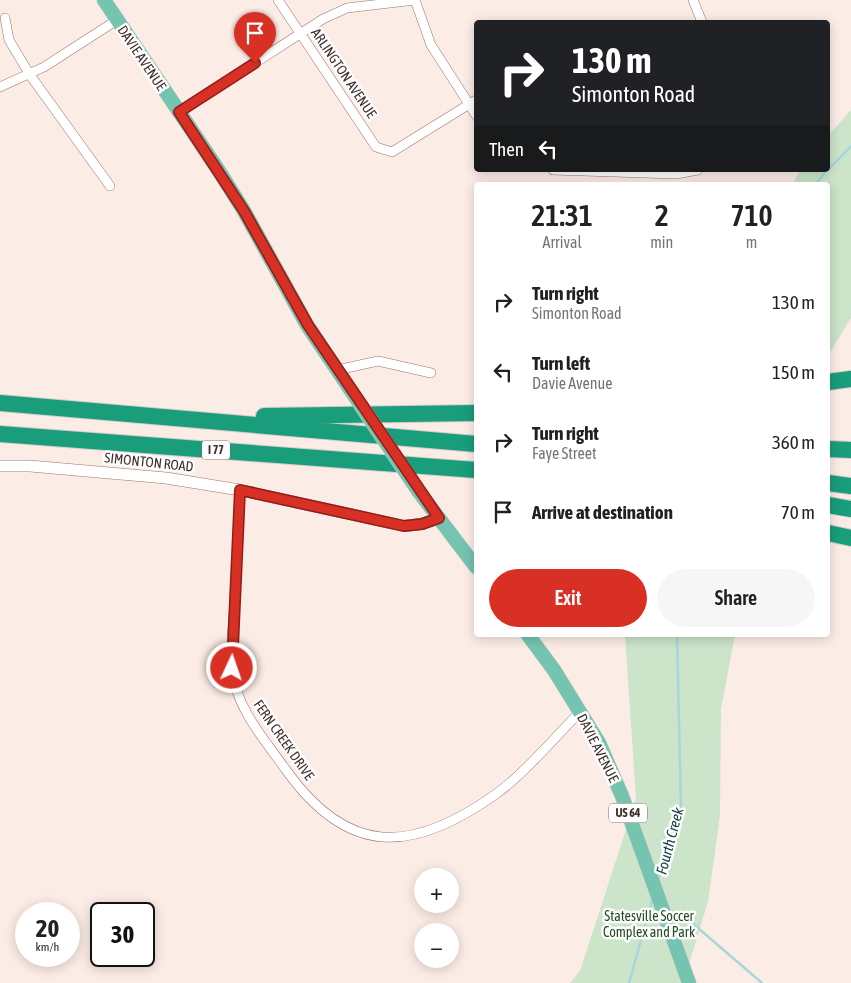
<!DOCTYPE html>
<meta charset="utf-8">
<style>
body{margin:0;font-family:"Asap Condensed",sans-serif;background:#f6f6f6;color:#202124;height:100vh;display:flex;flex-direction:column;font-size:19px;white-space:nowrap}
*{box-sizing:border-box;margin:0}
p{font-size:16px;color:#757577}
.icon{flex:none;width:28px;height:28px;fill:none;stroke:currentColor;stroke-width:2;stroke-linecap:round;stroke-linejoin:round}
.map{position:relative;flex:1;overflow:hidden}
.side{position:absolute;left:474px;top:182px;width:356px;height:455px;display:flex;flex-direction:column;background:#fff;border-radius:5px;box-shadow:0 2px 12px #0003}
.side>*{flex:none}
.hud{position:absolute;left:474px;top:20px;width:356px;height:152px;border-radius:5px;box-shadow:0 2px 12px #0003;background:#202124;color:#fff;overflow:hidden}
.tools{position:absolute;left:414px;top:868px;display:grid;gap:10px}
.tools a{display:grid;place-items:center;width:45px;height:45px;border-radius:50%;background:#fff;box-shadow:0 2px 12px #0003;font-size:25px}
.speed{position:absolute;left:15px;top:902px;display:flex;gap:10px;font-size:25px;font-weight:700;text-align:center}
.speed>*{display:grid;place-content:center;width:65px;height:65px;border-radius:50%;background:#fff;box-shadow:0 2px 12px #0003;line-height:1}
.speed small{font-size:12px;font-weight:400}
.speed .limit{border:2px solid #111;border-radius:8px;background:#fff;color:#111}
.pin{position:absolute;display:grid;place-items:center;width:42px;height:42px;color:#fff;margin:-51px -21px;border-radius:50% 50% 50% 0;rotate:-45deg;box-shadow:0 0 5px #0007}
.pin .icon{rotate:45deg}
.me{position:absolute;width:55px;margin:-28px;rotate:3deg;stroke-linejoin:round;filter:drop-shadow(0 0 4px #0008)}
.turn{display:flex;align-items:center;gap:18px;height:105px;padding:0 15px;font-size:22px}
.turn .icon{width:65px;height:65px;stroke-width:2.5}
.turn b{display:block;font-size:35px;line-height:42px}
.then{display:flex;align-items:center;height:48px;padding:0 15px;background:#0003;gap:10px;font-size:19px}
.eta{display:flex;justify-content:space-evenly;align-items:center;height:85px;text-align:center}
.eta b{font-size:30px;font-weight:600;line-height:35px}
.button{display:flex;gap:10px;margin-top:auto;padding:10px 15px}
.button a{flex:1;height:58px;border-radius:30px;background:#d93025;color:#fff;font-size:20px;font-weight:600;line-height:58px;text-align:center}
.button a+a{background:#f6f6f6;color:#202124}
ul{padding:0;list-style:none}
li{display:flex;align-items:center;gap:15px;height:70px;padding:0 15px}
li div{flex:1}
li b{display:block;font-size:19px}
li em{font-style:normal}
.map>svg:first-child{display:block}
</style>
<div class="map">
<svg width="851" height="983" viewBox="0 0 851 983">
<rect width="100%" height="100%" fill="#fcece6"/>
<path fill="#cce4ca" d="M851,110v208l-23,38v-171h-36l8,-15h28v-34z
M625,635h110l-14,74 -1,107 -12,86 -25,81h-113l10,-12 56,-172z"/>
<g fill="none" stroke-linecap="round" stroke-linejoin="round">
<path stroke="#a7d7db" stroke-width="2.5" d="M828,170l23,-24
M815,185l12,-15
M658,880l23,-71 -4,-174
M648,914h12
M670,914l21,8 71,61
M629,983l24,-86"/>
<g stroke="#99766a" stroke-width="10">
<path id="minor" d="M278,0l98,147 16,5 84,-52
M693,0l9,22
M5,18l4,22 21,35 80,111
M0,87l44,-20 73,-47
M179,112l144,-93 24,-11 68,-8 16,45 45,70
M553,170l123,4 22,-4
M337,370l41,-9 53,12
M240,490c-2,40 -4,81 -6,121 -1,19 -4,38 -2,57 3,39 32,71 54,102 63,88 127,83 210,24 29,-21 58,-56 84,-82"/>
</g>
<g stroke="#99766a" stroke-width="12">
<path id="tertiary" d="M0,466h30l136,12 74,12 164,36 18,-2 17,-6"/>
</g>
<g stroke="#d1cdcc" stroke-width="15">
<path id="primary" d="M104,0l115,171 25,40 63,114 45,67
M419,492l57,75
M528,635l26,35 45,73 23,53 67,187"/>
</g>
<g stroke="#d1cdcc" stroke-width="18">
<path id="motorway" d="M828,382l23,-3
M0,403l476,41
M264,416l212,-3
M0,434l476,36
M828,449l23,1
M828,483l23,3
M828,505l23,4
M828,533l23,5"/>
</g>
<use href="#minor" stroke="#fff" stroke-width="9"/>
<use href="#tertiary" stroke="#fff" stroke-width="11"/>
<use href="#primary" stroke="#75c4b0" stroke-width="14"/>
<use href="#motorway" stroke="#199d7b" stroke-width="16"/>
<g stroke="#d1cdcc" stroke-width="15" stroke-linecap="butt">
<path id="primary-bridge" d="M352,392l67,100"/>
</g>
<use href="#primary-bridge" stroke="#75c4b0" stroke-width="14"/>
</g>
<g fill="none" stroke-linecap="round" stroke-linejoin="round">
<g stroke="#8d1f18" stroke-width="12">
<path id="route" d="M232,668l8,-178 164,36 18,-2 17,-6 -131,-193 -64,-114 -65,-99 76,-49"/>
</g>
<use href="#route" stroke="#d93025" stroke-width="9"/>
</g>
<g text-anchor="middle" stroke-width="5" stroke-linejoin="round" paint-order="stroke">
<g fill="#fdfdfd" stroke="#786e6a" stroke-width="1">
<rect x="202" y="440.5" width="28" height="19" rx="4"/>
<rect x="609" y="803.5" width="38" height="19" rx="4"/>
</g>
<g font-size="12" font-weight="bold" fill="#3f302b">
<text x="216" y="454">I 77</text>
<text x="628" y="817">US 64</text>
</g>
<g font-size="14" fill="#3f302b" stroke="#fdfdfd">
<text transform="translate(142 58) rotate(56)" y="5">DAVIE AVENUE</text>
<text transform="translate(344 73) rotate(56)" y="5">ARLINGTON AVENUE</text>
<text transform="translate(149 462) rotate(6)" y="5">SIMONTON ROAD</text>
<text transform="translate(284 740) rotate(55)" y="5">FERN CREEK DRIVE</text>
<text transform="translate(598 748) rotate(63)" y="5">DAVIE AVENUE</text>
</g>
<g font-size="14" fill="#244b23" stroke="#fdfdfd">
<text x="649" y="921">Statesville Soccer<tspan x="649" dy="16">Complex and Park</tspan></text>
</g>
<g font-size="15" font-style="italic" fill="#154245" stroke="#fdfdfd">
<text transform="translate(670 841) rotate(-75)" y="5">Fourth Creek</text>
</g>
</g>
</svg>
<div class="tools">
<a>+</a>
<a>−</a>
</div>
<div class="speed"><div>20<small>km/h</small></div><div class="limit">30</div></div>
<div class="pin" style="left:255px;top:63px;background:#d93025"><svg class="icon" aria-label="arrive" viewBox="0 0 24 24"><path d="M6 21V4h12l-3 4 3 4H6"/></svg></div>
<svg class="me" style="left:232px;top:668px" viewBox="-20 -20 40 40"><circle r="17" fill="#d93025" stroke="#fff" stroke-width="3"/><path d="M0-11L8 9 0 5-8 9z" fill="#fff"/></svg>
<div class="hud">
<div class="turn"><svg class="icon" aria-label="right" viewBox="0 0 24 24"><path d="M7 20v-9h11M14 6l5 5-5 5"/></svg><div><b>130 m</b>Simonton Road</div></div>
<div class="then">Then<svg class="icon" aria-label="left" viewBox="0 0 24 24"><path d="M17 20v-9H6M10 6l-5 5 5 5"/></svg></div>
</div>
<section class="side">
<div class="eta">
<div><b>21:31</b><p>Arrival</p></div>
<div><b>2</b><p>min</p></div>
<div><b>710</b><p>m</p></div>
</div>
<ul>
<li><svg class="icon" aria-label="right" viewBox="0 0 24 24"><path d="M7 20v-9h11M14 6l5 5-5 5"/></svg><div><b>Turn right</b><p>Simonton Road</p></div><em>130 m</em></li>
<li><svg class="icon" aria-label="left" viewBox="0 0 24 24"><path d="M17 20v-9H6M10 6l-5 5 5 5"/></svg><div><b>Turn left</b><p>Davie Avenue</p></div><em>150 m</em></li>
<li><svg class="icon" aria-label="right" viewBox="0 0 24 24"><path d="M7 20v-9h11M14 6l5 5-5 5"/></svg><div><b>Turn right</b><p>Faye Street</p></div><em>360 m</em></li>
<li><svg class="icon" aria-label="arrive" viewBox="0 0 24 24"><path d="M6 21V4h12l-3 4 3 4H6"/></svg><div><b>Arrive at destination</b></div><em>70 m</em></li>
</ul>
<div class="button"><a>Exit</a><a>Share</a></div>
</section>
</div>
